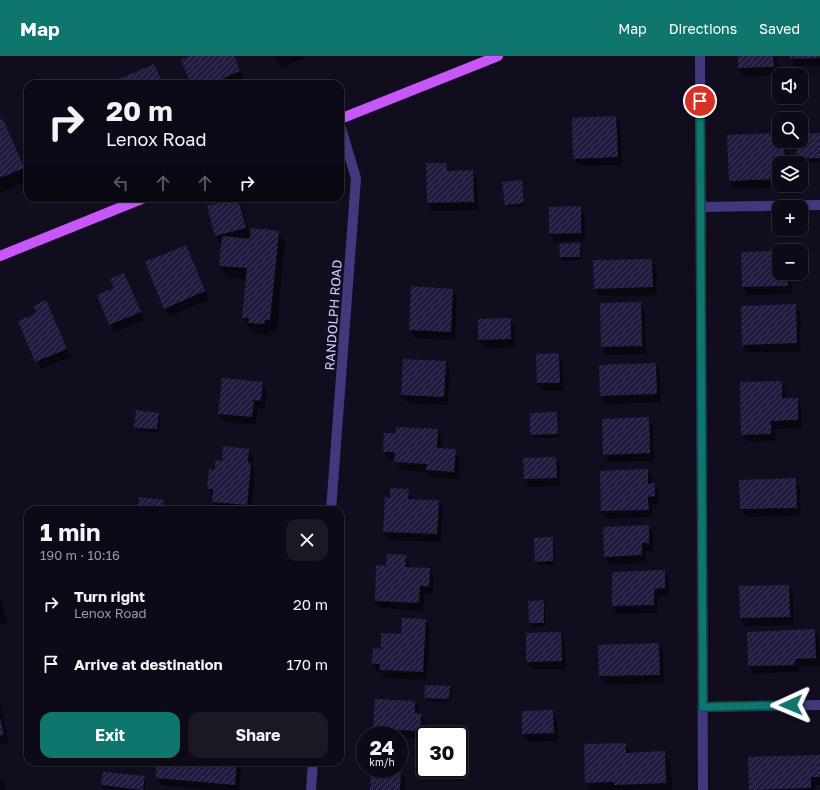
<!DOCTYPE html>
<meta charset="utf-8">
<style>
body{margin:0;font-family:"Golos Text",sans-serif;background:#1b1824;color:#f1f3f6;height:100vh;display:flex;flex-direction:column;font-size:15px;white-space:nowrap}
*{box-sizing:border-box;margin:0}
p{font-size:13px;color:#9a9aa1}
.icon{flex:none;width:22px;height:22px;fill:none;stroke:currentColor;stroke-width:2;stroke-linecap:round;stroke-linejoin:round}
.map{position:relative;flex:1;overflow:hidden}
.sheet{position:absolute;left:24px;top:450px;width:320px;height:260px;display:flex;flex-direction:column;background:#0d0a17;border-radius:12px;box-shadow:0 1px 3px #0004,0 0 0 1px #2d2b36}
.sheet>*{flex:none}
.banner{position:absolute;left:24px;top:24px;width:320px;height:122px;border-radius:12px;box-shadow:0 1px 3px #0004,0 0 0 1px #2d2b36;background:#0d0a17;color:#f1f3f6;overflow:hidden}
.buttons{position:absolute;left:772px;top:12px;display:grid;gap:8px}
.buttons a{display:grid;place-items:center;width:36px;height:36px;border-radius:8px;background:#0d0a17;box-shadow:0 1px 3px #0004,0 0 0 1px #2d2b36;font-size:20px}
.speed{position:absolute;left:356px;top:670px;display:flex;gap:8px;font-size:20px;font-weight:700;text-align:center}
.speed>*{display:grid;place-content:center;width:52px;height:52px;border-radius:50%;background:#0d0a17;box-shadow:0 1px 3px #0004,0 0 0 1px #2d2b36;line-height:1}
.speed small{font-size:10px;font-weight:400}
.speed .limit{border:2px solid #111;border-radius:6px;background:#fff;color:#111}
.pin{position:absolute;display:grid;place-items:center;width:34px;height:34px;color:#fff;margin:-17px;border:2px solid #fff;border-radius:50%;box-shadow:0 1px 4px #0007}
.me{position:absolute;width:44px;margin:-22px;rotate:269deg;stroke-linejoin:round;filter:drop-shadow(0 0 3px #0008)}
.turn{display:flex;align-items:center;gap:14px;height:84px;padding:0 16px;font-size:18px}
.turn .icon{width:52px;height:52px;stroke-width:2.5}
.turn b{display:block;font-size:28px;line-height:34px}
.lanes{display:flex;align-items:center;height:38px;padding:0 16px;background:#0003;justify-content:center;gap:20px;direction:ltr}
.lanes .off{opacity:.35}
.round{display:grid;place-items:center;flex:none;width:42px;height:42px;border-radius:12px;background:#1b1824}
.head{display:flex;align-items:center;justify-content:space-between;height:68px;padding:0 16px}
h1{font-size:24px;font-weight:700;line-height:30px}
.action{display:flex;gap:8px;margin-top:auto;padding:8px 16px}
.action a{flex:1;height:46px;border-radius:12px;background:#0f766e;color:#fff;font-size:16px;font-weight:700;line-height:46px;text-align:center}
.action a+a{background:#1b1824;color:#f1f3f6}
ul{padding:0;list-style:none}
li{display:flex;align-items:center;gap:12px;height:60px;padding:0 16px}
li div{flex:1}
li b{display:block;font-size:15px}
li em{font-style:normal}
header{display:flex;align-items:center;gap:24px;box-sizing:border-box;height:56px;padding:0 20px;background:#0f766e;color:#fff}
header strong{font-size:19px}
nav{display:flex;gap:22px;margin-inline-start:auto;font-size:14px}
.map>svg:first-child{display:block}
</style>
<header>
<strong>Map</strong>
<nav><a>Map</a><a>Directions</a><a>Saved</a></nav>
</header>
<div class="map">
<svg width="820" height="734" viewBox="0 0 820 734">
<defs>
<pattern id="building-hatch" width="6" height="6" patternUnits="userSpaceOnUse"><rect width="6" height="6" fill="#231a40"/><path d="M-1 1l2-2M0 6l6-6M5 7l2-2" fill="none" stroke="#423a5d"/></pattern>
</defs>
<rect width="100%" height="100%" fill="#110d1f"/>
<path fill="#0007" d="M193,0h41l10,23 -12,5h-40z
M275,0h34l-28,12z
M739,0h38l1,19 -35,1 -4,-8z
M791,0h29v10h-25z
M616,61l4,8 2,40 -43,1 -5,-8z
M2,64l7,11h-2l18,42 2,-1 1,3v6l-28,12v-72z
M779,78v7h8l1,1 1,21h-10v22h10v2l-55,1 -4,-8z
M820,78v28h-20l-2,-3v-18h3v-6z
M427,108h19l5,8 21,-1 5,8 1,31 -46,1 -4,-8z
M521,125l2,4 2,21 -17,2 -2,-4z
M238,143l4,8 8,29 -9,3 10,1 27,-8 7,11 -8,88h-6v4l-15,-1 -3,-5h-3l-7,-12 4,-38 -20,-1 -7,-12 3,-23 -3,1 -4,-8z
M580,151l5,8v26l-30,1 -5,-8z
M579,188l2,4v12l-18,1 -2,-4z
M185,190l24,54 -39,16 -5,-8z
M774,196l5,8v13h9l3,5 1,16 -45,1 -4,-8z
M652,204l4,8 1,27 -58,1 -4,-8z
M124,218l21,46 -30,12 -5,-8 5,-35z
M453,234l4,8 -2,42 -40,-2 -5,-8z
M46,245l25,56 -30,12 -22,-48 19,-7z
M640,247l5,8 1,43 -40,1 -4,-8z
M795,249l5,8 1,38 -54,2 -4,-8z
M510,263l5,8v20l-31,1 -5,-8z
M559,298l4,8 1,29h-21l-5,-8 -1,-28z
M445,306l5,8 -2,35 -41,-2 -5,-8z
M656,308l4,8 1,30 -56,2 -4,-8z
M781,326l5,8v9h11l5,8v21l-27,1v12l-28,1 -5,-8z
M262,327l5,8 -2,17h-7l-2,17 -32,-3 -5,-8z
M556,357l3,4v21h-25l-3,-3z
M159,358l2,3 -2,16 -21,-2 -3,-4z
M648,362l5,8 1,35 -45,1 -5,-8z
M437,374l5,8 -1,11 14,1 5,8 -1,21 -27,-1 -4,-6 -28,-2 -4,-10h-7l-5,-8z
M249,394l4,8 -1,10 3,4 -4,38h-34l-4,-8v-5l-5,-9 7,-17 8,-9z
M555,402l5,8 1,20 -32,1 -4,-8 -1,-20z
M647,414l5,8v6h2l5,8v12h-7l1,13 -46,2 -5,-8z
M796,423l4,8 1,28 -55,2 -5,-8 -1,-28z
M408,434l4,10 26,1 5,8 -2,33 -53,-2 -4,-8 7,-33z
M163,445l2,3v6h-26z
M648,470l5,8v17h-7v12l-37,1 -4,-8z
M552,482l2,4 1,23h-17l-2,-4z
M405,500l5,8v4l19,1 5,8 -1,17h-9l-1,17 -43,-3 -4,-8 11,-33z
M664,515l5,8v17h-11v17l-40,1 -5,-8z
M788,530l5,8 1,31 -49,1 -4,-8 -1,-31z
M0,543l3,5 4,20 -7,1z
M543,545l2,4 1,21 -14,1 -2,-4z
M425,564l5,8 -3,52 -42,-2 -3,-6h-4l-5,-8 8,-14z
M815,574l4,8 1,28h-21v6l-46,2 -4,-8z
M561,577l4,8 1,28h-34l-5,-8z
M659,588l4,8 1,31 -60,1 -4,-8 -1,-30z
M449,631l3,4 -1,11 -24,-1 -2,-3z
M0,642l8,45 -8,2z
M415,646l4,8v5h2l4,8 -1,16 -25,-1v-3h-21l-4,-6z
M552,655l5,8 1,22 -30,1 -5,-8z
M625,688l6,9 33,-1 7,12 1,26h-82l-4,-7z
M820,700v29h-5v5h-65z
M459,702h4l2,4 -1,19 -27,-2 -2,-3v-7h24z
M158,706h83l1,2 -3,26h-29l-49,-5 -4,-8z
M401,715l4,8v11h-34z
M103,717l41,3 2,4 -1,10 -41,-1 -2,-4z
M0,722l6,8 -1,4h-5z"/>
<path fill="url(#building-hatch)" d="M190,0h44l6,15 -30,13h-19l-10,-24z
M738,0h35l1,11 -36,1z
M790,0h30v2l-30,1z
M154,8l9,20h-55z
M616,60l2,41 -45,2 -1,-41z
M3,63l21,49 -24,10v-58z
M779,77v8h5l1,22h-6v16l-50,2 -2,-46z
M820,77v25l-23,1v-18h4v-7z
M426,107h21v8l26,-1 1,32 -47,1z
M522,124l2,23 -19,2 -3,-23z
M238,142l8,30 -31,8 -8,-30z
M581,150v27l-32,1v-27z
M251,172l28,3 -9,89h-5v4l-17,-1 1,-5h-7l5,-50 -28,-2 3,-30 28,3z
M580,187v14h-20l-1,-13z
M186,189l19,46 -41,18 -19,-47z
M775,195v19l4,-1v4h8l1,13 -46,1 -1,-35z
M652,203l1,28 -59,2 -1,-29z
M124,217l17,39 -32,13 -12,-30 17,-7 -4,-9z
M411,230l42,3 -2,43 -42,-2z
M46,244l21,49 -32,13 -17,-41 19,-8 -4,-7z
M641,246l1,44 -41,1 -1,-44z
M796,248l1,39 -55,2 -1,-39z
M511,262v21l-33,1v-21z
M559,297l1,30h-23l-1,-29z
M403,303l43,2 -2,36 -43,-2z
M656,307l1,31 -57,2 -1,-31z
M222,322l41,4 -2,19 -7,-1 -2,17 -34,-3z
M782,325v17h16v22l-27,1v13l-30,1 -1,-53z
M136,354l23,3 -2,16 -23,-1z
M557,356l1,22 -28,1v-22z
M649,361l1,36 -47,2 -1,-36z
M396,371l42,2 -1,19 19,1 -2,23 -28,-2 1,-6 -33,-2 1,-10h-12l1,-19h12z
M223,390l26,3 -1,14h3l-4,42 -35,-3 1,-13h-6l2,-20 6,1v-10l7,1z
M556,401l1,21 -33,1 -1,-21z
M648,413v15l7,-1v13l-7,1 1,13 -48,1 -1,-40z
M796,422l1,30 -57,1 -1,-29z
M390,432l19,1 -1,10 31,1 -2,34 -54,-2 2,-35 5,1z
M139,441l25,3 -1,10h-25z
M649,469v18h-7v12l-38,2 -1,-30z
M553,481v24l-18,1 -1,-24z
M387,498l19,1 -1,12 25,1 -1,19 -9,-1 -1,17 -44,-2 1,-36 10,1z
M665,514v18l-11,1v16l-42,1v-34z
M789,529l1,32 -50,1 -1,-32z
M544,544v23h-15l-1,-22z
M402,562l24,1 -3,53 -44,-2 1,-6h-8l1,-16 8,1v-16l20,1z
M815,573l1,29 -21,1v6l-47,1 -1,-34z
M561,576l1,29 -36,1v-29z
M659,587l1,32 -61,1 -1,-31z
M425,629l25,1 -1,13 -25,-1z
M375,643l40,2v12l6,1 -1,17 -47,-2z
M553,654l1,23 -32,1v-23z
M0,661l4,18 -4,1z
M626,687v10l39,-2 1,32 -52,2v-3l-29,1 -1,-39z
M820,699v22h-9v11l-62,2 -1,-33z
M459,701h5l-1,21 -29,-2v-7h25z
M157,706h80l-2,23 -79,-7z
M371,713l30,1 -1,20h-30z
M103,716l42,4 -2,14 -42,-5z"/>
<g fill="none" stroke-linecap="round" stroke-linejoin="round">
<path stroke="#40397d" stroke-width="10" d="M700,0l3,734
M700,151l120,-2
M331,454l25,-332 -16,-53
M703,651l117,-2
M311,734l2,-28"/>
<path stroke="#c757fb" stroke-width="10" d="M340,63l158,-63
M0,200l144,-58"/>
</g>
<g fill="none" stroke-linecap="round" stroke-linejoin="round">
<g stroke="#0a4d48" stroke-width="10">
<path id="route" d="M700,45l3,606 88,-2"/>
</g>
<use href="#route" stroke="#0f766e" stroke-width="7"/>
</g>
<g text-anchor="middle" stroke-width="4" stroke-linejoin="round" paint-order="stroke">
<g font-size="13" fill="#d5cdfe" stroke="#110d1f">
<text transform="translate(333 259) rotate(-86)" y="5">RANDOLPH ROAD</text>
</g>
</g>
</svg>
<div class="buttons">
<a><svg class="icon" aria-label="sound" viewBox="0 0 24 24"><path d="M4 9h4l5-4v14l-5-4H4zM17 9q2 3 0 6"/></svg></a>
<a><svg class="icon" aria-label="search" viewBox="0 0 24 24"><circle cx="10" cy="10" r="6"/><path d="M15 15l6 6"/></svg></a>
<a><svg class="icon" aria-label="layers" viewBox="0 0 24 24"><path d="M12 4l9 5-9 5-9-5zM3 14l9 5 9-5"/></svg></a>
<a>+</a>
<a>−</a>
</div>
<div class="speed"><div>24<small>km/h</small></div><div class="limit">30</div></div>
<div class="pin" style="left:700px;top:45px;background:#d93025"><svg class="icon" aria-label="arrive" viewBox="0 0 24 24"><path d="M6 21V4h12l-3 4 3 4H6"/></svg></div>
<svg class="me" style="left:791px;top:649px" viewBox="-20 -20 40 40"><path d="M0-17L14 15 0 8-14 15z" fill="#0f766e" stroke="#fff" stroke-width="4"/></svg>
<div class="banner">
<div class="turn"><svg class="icon" aria-label="right" viewBox="0 0 24 24"><path d="M7 20v-9h11M14 6l5 5-5 5"/></svg><div><b>20 m</b>Lenox Road</div></div>
<div class="lanes"><svg class="icon off" aria-label="left" viewBox="0 0 24 24"><path d="M17 20v-9H6M10 6l-5 5 5 5"/></svg><svg class="icon off" aria-label="ahead" viewBox="0 0 24 24"><path d="M12 20V5M6 11l6-6 6 6"/></svg><svg class="icon off" aria-label="ahead" viewBox="0 0 24 24"><path d="M12 20V5M6 11l6-6 6 6"/></svg><svg class="icon" aria-label="right" viewBox="0 0 24 24"><path d="M7 20v-9h11M14 6l5 5-5 5"/></svg></div>
</div>
<section class="sheet">
<div class="head"><div><h1>1 min</h1><p>190 m · 10:16</p></div><a class="round"><svg class="icon" aria-label="close" viewBox="0 0 24 24"><path d="M6 6l12 12M18 6L6 18"/></svg></a></div>
<ul>
<li><svg class="icon" aria-label="right" viewBox="0 0 24 24"><path d="M7 20v-9h11M14 6l5 5-5 5"/></svg><div><b>Turn right</b><p>Lenox Road</p></div><em>20 m</em></li>
<li><svg class="icon" aria-label="arrive" viewBox="0 0 24 24"><path d="M6 21V4h12l-3 4 3 4H6"/></svg><div><b>Arrive at destination</b></div><em>170 m</em></li>
</ul>
<div class="action"><a>Exit</a><a>Share</a></div>
</section>
</div>
